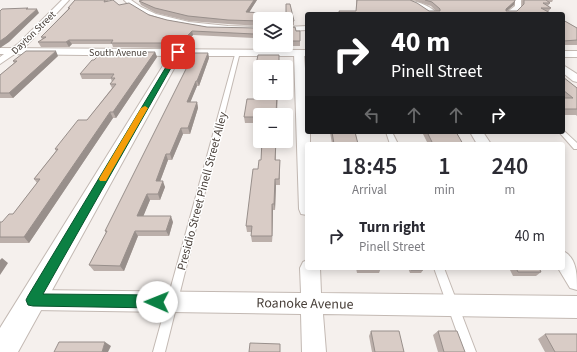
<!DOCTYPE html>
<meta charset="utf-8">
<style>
body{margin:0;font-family:"Source Sans 3",sans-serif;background:#f7f7f7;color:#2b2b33;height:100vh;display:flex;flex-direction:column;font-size:15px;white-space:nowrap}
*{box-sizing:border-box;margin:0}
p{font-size:13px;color:#7c7c81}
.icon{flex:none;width:22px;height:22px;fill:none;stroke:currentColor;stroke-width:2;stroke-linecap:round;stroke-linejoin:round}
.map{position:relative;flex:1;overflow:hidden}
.drawer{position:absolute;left:305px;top:142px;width:260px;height:128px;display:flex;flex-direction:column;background:#fff;border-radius:4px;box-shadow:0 2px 10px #0003}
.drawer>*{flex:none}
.hud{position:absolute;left:305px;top:12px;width:260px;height:122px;border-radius:4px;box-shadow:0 2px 10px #0003;background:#202124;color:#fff;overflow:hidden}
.tools{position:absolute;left:253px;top:12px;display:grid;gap:8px}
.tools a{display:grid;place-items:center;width:40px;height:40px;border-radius:4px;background:#fff;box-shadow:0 2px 10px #0003;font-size:20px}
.pin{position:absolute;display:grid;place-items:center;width:34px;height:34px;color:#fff;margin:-17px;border-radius:8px;box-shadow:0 2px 6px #0006}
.me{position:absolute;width:44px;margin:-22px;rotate:271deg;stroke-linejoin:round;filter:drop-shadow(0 0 3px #0008)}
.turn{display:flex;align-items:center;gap:14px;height:84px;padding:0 20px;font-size:18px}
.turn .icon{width:52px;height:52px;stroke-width:2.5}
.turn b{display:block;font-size:28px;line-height:34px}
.lanes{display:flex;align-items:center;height:38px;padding:0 20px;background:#0003;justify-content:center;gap:20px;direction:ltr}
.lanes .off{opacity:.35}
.eta{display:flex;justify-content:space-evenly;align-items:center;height:68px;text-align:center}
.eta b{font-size:24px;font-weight:600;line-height:28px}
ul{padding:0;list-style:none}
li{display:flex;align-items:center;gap:12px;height:52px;padding:0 20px}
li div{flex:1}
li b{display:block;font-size:15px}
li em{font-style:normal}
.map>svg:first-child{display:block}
</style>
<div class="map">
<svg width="577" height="352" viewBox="0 0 577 352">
<rect width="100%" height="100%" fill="#f5f0ed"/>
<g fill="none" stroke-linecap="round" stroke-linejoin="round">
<g stroke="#c3b9b3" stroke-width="2">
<path id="service" d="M236,51l4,1 -75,300h-12z
M563,130l14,13v6h-3l-15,-17h4z
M386,132h6l6,12h-8z
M434,268h10l32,84h-12z"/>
</g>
<g stroke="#c3b9b3" stroke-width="2">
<path id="minor" d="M62,0h7l-44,47 -25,17v-7l19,-14z
M124,0h7l10,7 15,7 33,8 39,4 32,1v4c-38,1 -109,-1 -136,-31z
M401,0c13,0 27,4 37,14h-9l-12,-8z
M515,0h6v7l-7,7h-9l10,-8z
M307,26v4l-21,1v-4z
M260,43v2h7l-5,9 -3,1 -5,-3z
M299,50l5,3 3,46v33h3v12h-3v71l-6,-1 -2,-5 -5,-156z
M563,65l14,9v8l-4,-1 -10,-8z
M470,132h13l8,12h-14z
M563,251c14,7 14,23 14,39l-7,-2 -12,-20h5z
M307,260v8h13l1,25 256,3v22l-254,-4 3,38h-24l-1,-38 -268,-4 -7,-3 -3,-7 3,-7 7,-3 268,3 -1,-25 3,-6z"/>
</g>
<g stroke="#c3b9b3" stroke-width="2">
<path id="tertiary" d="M0,48l307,2v6h-126l-163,296h-18v-24l169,-272 -169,-2z
M563,51h14v6h-14z"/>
</g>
<use href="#service" fill="#fff" fill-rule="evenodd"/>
<use href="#minor" fill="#fff" fill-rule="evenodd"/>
<use href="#tertiary" fill="#fff" fill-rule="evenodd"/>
</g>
<path fill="#bbafaa" d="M75,0h34l-1,1 11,4 48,15 40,7 50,6 -3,5 -61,-3 -10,11h-18l-1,2 -51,-1 -1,-3h-40l-3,3h-28l-3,-5 4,-3 -1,-2 27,-28v-1z
M143,0h114l-8,12 14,5v2h-3v7l-32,-2 -39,-3 -33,-8 -15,-8 -2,-4z
M356,0h54l19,11h7l-5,-5 -18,-6h102l-1,5 -7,6h10l5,-5v-6h31l-1,2h-2v1l-2,3 3,2 -3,4 4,2h-214l1,-3h17z
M286,19l8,2v4l-8,1z
M563,20l14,8v17h-14z
M286,28l10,3 4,10v5h-11v-6h-3z
M155,52l2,5 -41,61h-3l-84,125h-29v-21h2l11,-8 24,-31 -3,-4 22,-28 -1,-2 32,-29 25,-32 -2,-4 2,-2 -1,-3h-29l-2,-5z
M208,53l1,5 -10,28h-2l-7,16h7l1,6 -8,26h-7l-11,26h-4l-8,21 5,6 -5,13h-10l-7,16 30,6 -4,14h-31l-14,35h-30l-5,-6 17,-32 -1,-2z
M279,55v12h-19v7h-5v-5z
M58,56l-45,42h-13v-23l14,-12 -1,-2z
M563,77l14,11v28l-1,-1h-13z
M260,93h18l-1,22h-17v8h-15l-1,-6 14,-18z
M330,132h25l3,12h-26z
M422,132h34l7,12h-35z
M262,141h23v1h-9v18h4v25h-4l-1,25h-2l-1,32h-20l-1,-6v-4h-4l-1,-6 15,-66z
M356,268h25l-2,5h-22z
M408,268h14l1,2 -2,3h-11z
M509,268h30l2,4 -5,4h-23z
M371,331l33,21h-32l-3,-16z
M438,331l27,21h-27l-5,-17z
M545,334l32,18h-32l-7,-13z"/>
<path fill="#988f8b" d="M254,0h3l-10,16 -1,-4z
M515,1l-1,4 -10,8 2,-4z
M37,9l2,4 -30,29 -9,6v-7z
M263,13v6h-2z
M257,28v5l-3,5v-4z
M192,31l1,4 -10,11 -1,-5z
M69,40l3,4 -3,3 -3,-5z
M164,41l1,5 -1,2 -1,-5z
M56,51l2,5 -45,42 -4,-5z
M155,52l2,5 -41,61 -3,-6z
M208,53l1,5 -10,28 -2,-5z
M196,81l1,5 -9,22 -1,-6z
M197,102l1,6 -8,26 -2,-6z
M110,112l3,6 -84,125 -5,-6z
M181,128l2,6 -11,26 -2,-6z
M166,154l2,6 -10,27 -2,-6z
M275,179l1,6 -1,25 -1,-6z
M163,181l2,6 -5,13 -2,-6z
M147,194l3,6 -9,22 -4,-6z
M272,204l1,6 -1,32z
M171,216l2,6 -4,14 -3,-5z
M135,231l3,5 -14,35 -4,-5z
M2,258l6,5 -8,12v-15z
M105,342l6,4 -3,6h-6z"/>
<path fill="#d9ccc6" stroke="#988f8b" d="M75,0h30l-1,2 9,-2 6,5 10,-2 20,12 18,5 40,7 50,1 -3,6 -62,-3 -10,10h-18l-1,2h-52l2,-3h-44l-3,2h-28l8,-5h-5l29,-29h-2z
M143,0h111l-8,12 17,1 -3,8 -32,-1 -40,-4 -33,-8 -16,-7z
M357,0h53l7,3 12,8h11v-2l-8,-7 -7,-2h90v1l-9,8v2h11l7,-7v-4h22l4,3h-7l8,5h-10l11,6h-212l-1,-3h17z
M286,4h4l4,17h-8z
M28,8l-2,1h11l-31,28 -6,4v-30l2,-2z
M563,20l14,8v12l-14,1z
M295,27l1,4h4v10h-11v-6h-3v-7z
M26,51h30l-47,42h-9v-18l17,-14h-4z
M102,52h53l-42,60h-3l-86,125h-24v-15h2l7,-8h4l27,-35h-6l24,-30h-3l23,-29h9l29,-36h-6l5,-6h-4l3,-4h-34l12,-14h2z
M194,53h14l-11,28h-1l-9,21h10l-9,26h-7l-11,26h-4l-10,27h7l-5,13h-11l-10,22h34l-5,15h-31l-15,35 -31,-1 18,-34h-2z
M258,55h21v12h-19v2h-5z
M260,76v17h17l-1,22h-16v2h-16l3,-18h11z
M563,77l14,11v21h-14v-11h10l-10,-8z
M332,132h23l3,12h-24z
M427,132h29l7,12h-30z
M262,141h14l-1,19h5l-1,19h-4l-1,25h-2v32h-21l1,-10h-6l7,-57h5l1,-9h2z
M411,268h11l1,2h-12z
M516,268h23l2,4h-23z
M371,331h28l5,21h-29z
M438,331h19l8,21h-21z
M545,334h32v18h-22z
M59,342h46l-3,10h-48z
M250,343l30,1v8h-31z"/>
<path fill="#0b8043" stroke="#07532c" d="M178,50l2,2 -137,242 114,1 4,2 2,5 -2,4 -4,2 -124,-2 -5,-1 -2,-5 2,-4 147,-244z"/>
<path fill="#f59e0b" d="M145,106l3,2 -42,73h-6l-1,-2 1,-2 41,-69z"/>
<g text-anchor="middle" stroke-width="3" stroke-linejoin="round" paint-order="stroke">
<g font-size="10" fill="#49403a" stroke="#fff">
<text transform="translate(33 32) rotate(-44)" y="4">Dayton Street</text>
<text x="118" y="56">South Avenue</text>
</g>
<g font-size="12" fill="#49403a" stroke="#fff">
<text transform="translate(202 191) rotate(-75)" y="4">Presidio Street Pinell Street Alley</text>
</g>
<g font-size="14" fill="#49403a" stroke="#fff">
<text transform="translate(305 303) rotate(1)" y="5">Roanoke Avenue</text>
</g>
</g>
</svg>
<div class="tools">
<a><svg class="icon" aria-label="layers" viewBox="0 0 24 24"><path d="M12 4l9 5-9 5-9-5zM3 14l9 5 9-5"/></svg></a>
<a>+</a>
<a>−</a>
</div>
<div class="pin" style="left:178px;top:52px;background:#d93025"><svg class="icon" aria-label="arrive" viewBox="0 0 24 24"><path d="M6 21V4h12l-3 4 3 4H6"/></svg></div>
<svg class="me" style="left:157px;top:302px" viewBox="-20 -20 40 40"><circle r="19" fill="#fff"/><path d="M0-13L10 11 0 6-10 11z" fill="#0b8043"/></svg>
<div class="hud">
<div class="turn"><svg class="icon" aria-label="right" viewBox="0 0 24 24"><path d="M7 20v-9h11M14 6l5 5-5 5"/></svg><div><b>40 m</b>Pinell Street</div></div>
<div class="lanes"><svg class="icon off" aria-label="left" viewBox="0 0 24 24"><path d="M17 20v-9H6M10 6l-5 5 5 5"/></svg><svg class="icon off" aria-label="ahead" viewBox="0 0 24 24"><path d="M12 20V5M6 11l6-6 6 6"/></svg><svg class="icon off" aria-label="ahead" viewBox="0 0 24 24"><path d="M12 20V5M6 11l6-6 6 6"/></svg><svg class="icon" aria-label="right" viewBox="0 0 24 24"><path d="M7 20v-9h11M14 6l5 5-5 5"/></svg></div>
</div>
<section class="drawer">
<div class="eta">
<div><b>18:45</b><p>Arrival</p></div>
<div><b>1</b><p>min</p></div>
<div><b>240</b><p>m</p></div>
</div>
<ul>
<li><svg class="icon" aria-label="right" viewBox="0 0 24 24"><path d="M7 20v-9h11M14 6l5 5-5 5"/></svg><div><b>Turn right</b><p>Pinell Street</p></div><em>40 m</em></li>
</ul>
</section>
</div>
